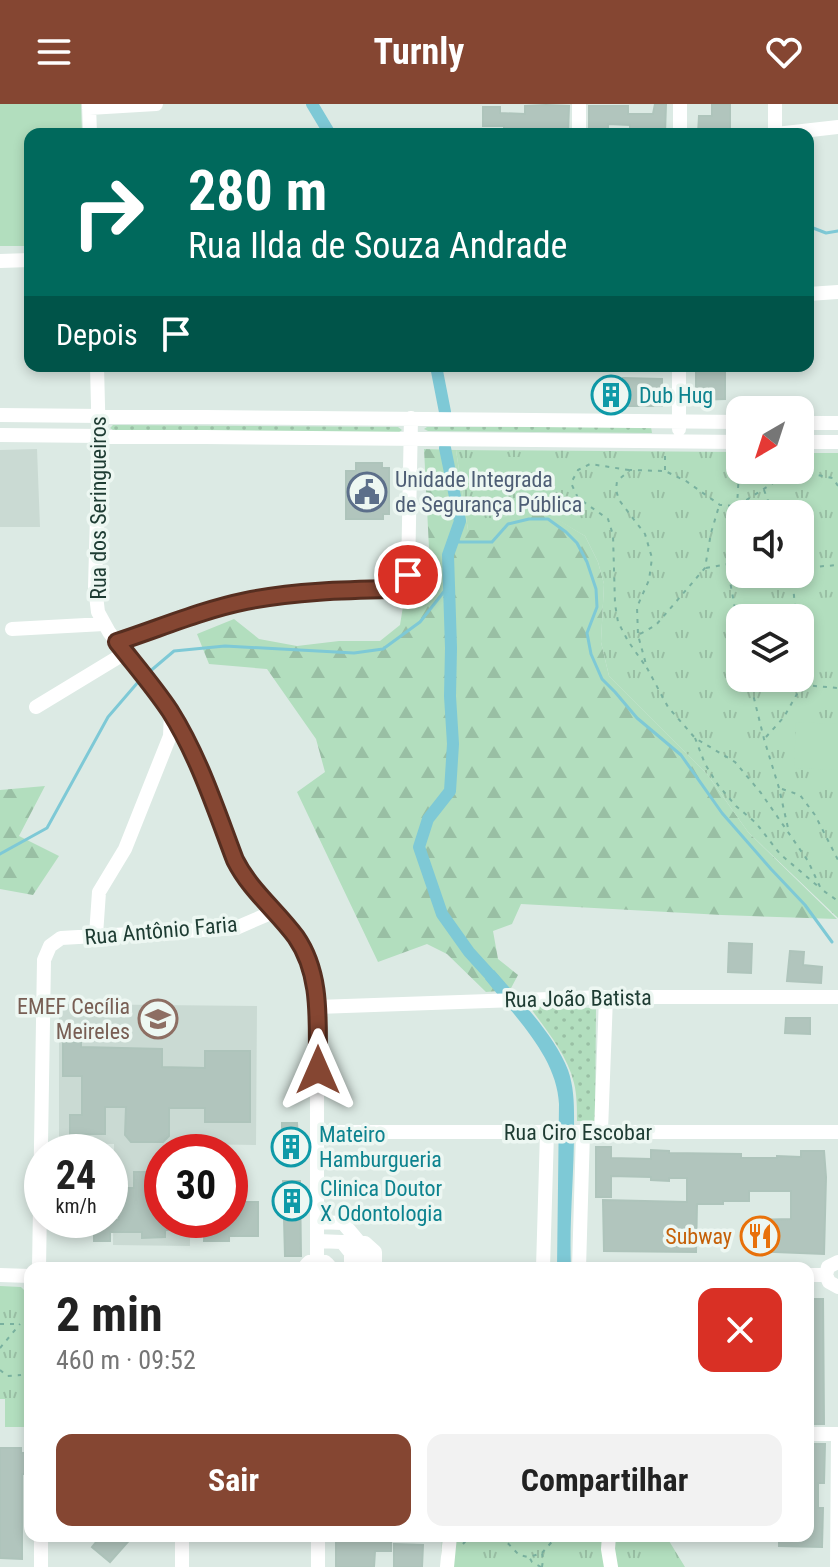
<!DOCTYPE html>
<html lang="pt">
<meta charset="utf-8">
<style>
body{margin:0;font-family:"Roboto Condensed",sans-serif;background:#f2f2f2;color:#222;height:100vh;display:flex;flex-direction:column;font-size:30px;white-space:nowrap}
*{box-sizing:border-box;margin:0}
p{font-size:26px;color:#767676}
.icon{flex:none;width:44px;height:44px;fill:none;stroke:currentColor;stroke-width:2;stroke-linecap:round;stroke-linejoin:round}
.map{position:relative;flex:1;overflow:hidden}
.drawer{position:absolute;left:24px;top:1158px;width:790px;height:280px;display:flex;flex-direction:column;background:#fff;border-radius:16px;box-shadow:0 4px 12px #0003}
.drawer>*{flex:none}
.hud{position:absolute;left:24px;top:24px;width:790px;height:244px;border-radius:16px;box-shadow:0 4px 12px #0003;background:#00695c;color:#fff;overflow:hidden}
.needle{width:52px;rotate:219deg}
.buttons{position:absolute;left:726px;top:292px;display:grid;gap:16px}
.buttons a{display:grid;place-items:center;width:88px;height:88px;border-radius:16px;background:#fff;box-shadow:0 4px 12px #0003;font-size:40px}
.speed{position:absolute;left:24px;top:1030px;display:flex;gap:16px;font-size:40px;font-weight:700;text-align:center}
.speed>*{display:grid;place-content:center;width:104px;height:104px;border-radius:50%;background:#fff;box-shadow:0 4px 12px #0003;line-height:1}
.speed small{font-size:20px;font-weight:400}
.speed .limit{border:12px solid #d22;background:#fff;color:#111}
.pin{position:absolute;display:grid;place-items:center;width:68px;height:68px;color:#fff;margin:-34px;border:4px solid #fff;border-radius:50%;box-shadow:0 2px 8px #0007}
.me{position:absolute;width:88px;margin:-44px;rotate:0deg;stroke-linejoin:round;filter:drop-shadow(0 0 6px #0008)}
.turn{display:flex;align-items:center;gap:28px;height:168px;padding:0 32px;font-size:36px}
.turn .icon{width:104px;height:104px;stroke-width:2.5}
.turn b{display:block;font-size:56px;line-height:68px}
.then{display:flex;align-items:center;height:76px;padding:0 32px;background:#0003;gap:16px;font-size:30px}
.round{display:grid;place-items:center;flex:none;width:84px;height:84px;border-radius:16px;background:#f2f2f2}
.head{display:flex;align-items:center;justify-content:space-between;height:136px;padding:0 32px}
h1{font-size:48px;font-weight:700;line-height:60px}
.cta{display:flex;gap:16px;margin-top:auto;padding:16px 32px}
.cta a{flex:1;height:92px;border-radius:16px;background:#854632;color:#fff;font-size:32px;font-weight:700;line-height:92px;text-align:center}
.cta a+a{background:#f2f2f2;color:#222}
header{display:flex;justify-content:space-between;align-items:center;height:104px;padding:0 32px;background:#854632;color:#fff;font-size:36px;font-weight:700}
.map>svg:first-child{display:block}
</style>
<header><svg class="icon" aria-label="menu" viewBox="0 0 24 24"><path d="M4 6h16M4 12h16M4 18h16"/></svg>Turnly<svg class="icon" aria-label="heart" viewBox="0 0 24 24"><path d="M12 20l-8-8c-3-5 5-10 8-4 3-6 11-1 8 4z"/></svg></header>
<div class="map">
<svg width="838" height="1463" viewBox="0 0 838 1463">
<defs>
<pattern id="grass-dots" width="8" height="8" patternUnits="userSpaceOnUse" patternTransform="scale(2)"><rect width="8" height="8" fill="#b2debe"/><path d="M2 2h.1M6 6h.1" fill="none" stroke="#99bfa4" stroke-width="1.8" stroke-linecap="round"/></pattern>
<pattern id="forest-firs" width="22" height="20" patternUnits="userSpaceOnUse" patternTransform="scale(2)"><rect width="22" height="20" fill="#b2debe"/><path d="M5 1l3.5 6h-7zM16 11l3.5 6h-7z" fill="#99bfa4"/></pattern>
<pattern id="park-tufts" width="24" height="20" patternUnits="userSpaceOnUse" patternTransform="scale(2)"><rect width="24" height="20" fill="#b2debe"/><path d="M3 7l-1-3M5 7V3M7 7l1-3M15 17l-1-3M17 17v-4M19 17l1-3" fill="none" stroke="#99bfa4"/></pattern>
</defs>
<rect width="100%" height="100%" fill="#dceae4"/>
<path fill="#cadad3" d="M37,345l3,78h-40v-77z
M59,900l198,2 -1,139 -65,-1v8h-29v68h28v26l-77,-1 1,-101 -55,-1z"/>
<path fill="url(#grass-dots)" d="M113,321l285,2 4,3 -4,3 -285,-3 -3,-2z
M427,323h224l1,6 -224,-2 -4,-2z
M529,902l67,2 -1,113h-18c0,-12 0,-26 -3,-38 -7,-29 -28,-53 -45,-77z"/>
<path fill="url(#forest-firs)" d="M424,345l32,1 12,80 27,-12 47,-8 43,26 13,26 6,22 -3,58 8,34 98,98 41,58 89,87 -115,-4 -201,-11 -9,20 -19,7 5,28 20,16 -8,15 -24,2 -39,-38 -20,-10 -49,18 -81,-170 28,-20 -9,-33 -49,-70 -58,-5 -12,-30 37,-15 25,20 38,7 42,-5h41l20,-16 4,-25 27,-12z
M45,682l-26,50 40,20 -26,39 -33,-6v-99z"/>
<path fill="url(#park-tufts)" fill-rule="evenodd" d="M456,346l284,2v18h60v-17h38v465l-90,-86 -41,-58 -98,-98 -8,-34 3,-58 -6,-22 -13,-26 -43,-25 -47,7 -8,12h-19zM740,410h60v60h-60zM740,514h60v60h-60z
M0,1182l21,1 4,4 1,136h-21v-28h-5z
M442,1432h224l19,31h-244z"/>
<path fill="#b2debe" d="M0,0h81l1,30h-52v112h-30z
M493,353h58v13h-58z
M836,493l2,74 -29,2 -6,-74z
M796,618l42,2v46l-44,-2z"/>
<path fill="#7ec9d6" d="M494,866c25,29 60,64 74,100 7,20 6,40 6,61 0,46 -5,92 -3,137h-14l2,-164c-2,-48 -46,-89 -74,-125z"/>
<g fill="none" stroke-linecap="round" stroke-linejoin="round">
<path stroke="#7ec9d6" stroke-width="3" d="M808,122l18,7 12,-2
M455,433l4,5h33l16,-18 21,-5h19l18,13 11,11 10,19 9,27 1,18 -10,26 4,21 11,25 13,13 22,26 44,37 41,58 49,56 34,36 27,37
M148,569l26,-22 51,-5 129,7 29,-4 37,-27 30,-38
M0,750l47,-26 61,-111 31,-36"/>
<path stroke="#7ec9d6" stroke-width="12" d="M312,0l18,30
M436,262l9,46
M445,344l15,73 -12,34 3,93 -1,48 3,48 -3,47 -22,28 -9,28 23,67 27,38 30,33"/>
</g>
<path fill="#b1c5bd" stroke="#aec4bb" stroke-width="2" d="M655,0h11l-1,30h-35v-9l-22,-1v6h-19v-24h39v8h25z
M712,0h18v28l-32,2 1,-18h13z
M546,1l23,1 -1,28h-64v-8h-21v-19h17v6l25,1v-8z
M714,262h11v33l-29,1v-30h18z
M623,274l39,1v27h-59v-23h20z
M356,359h26v5h7v46h-6v5h-37v-48h10z
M729,839l23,1 -1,29 -23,-1z
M790,847l14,1 -1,13 19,2 -1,16 -34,-2z
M786,914h24v16l-25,-1z
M63,938h18v5l81,2v18l43,1v-17h45v71h-45v-14h-36v28l-6,6h-32l-6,-7 1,-28h-21v27h-35v-19h12v-39h-19z
M282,1019h15l2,29h-17z
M596,1043h15v11l40,1v-9l18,1v2l72,1v4h36v-2l24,1v-6h23l2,26 -2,77 -71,-3v-31l38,-1v-28h-42v10h-26v3h-26l-1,48 -92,-1 -1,-51 84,2v-24h-18v3l-18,-1v-3l-40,-1v21h-15z
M134,1068h28v48h16v10h-13v7l-23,1v-6h-32v9h-16v-21h25l-1,-32h16z
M283,1077h17l1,75h-16z
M236,1098h22v34h-29v5h-25l1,-21h31z
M808,1195h15l1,125h-16z
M808,1340h17l-1,39h-6v25h5l-1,39 -43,-1v-10h29z
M0,1344h21v5h5v21h-4v85l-22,-1z
M101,1432h32l-23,26 -18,-15z
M336,1432h55v15h-16l-1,16h-38z
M394,1440l29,1 -1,22h-28z"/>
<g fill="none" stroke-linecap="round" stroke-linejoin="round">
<path stroke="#79b19f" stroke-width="2" stroke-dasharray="4 6" stroke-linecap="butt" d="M740,350l-3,52 3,22
M629,366l-39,-6 -12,6 -7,13 7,15 30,21 5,16 2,69 3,18 10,19 16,23
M665,366v-14
M801,367v-17
M838,382l-5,-8 -32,-6 -20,6 -44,28 -17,-1 -34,-24 -21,-10 -35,-1 -13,11 -1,9 3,10 26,34 7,24 -3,22 -12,27 1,28 9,33 21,39 27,31 40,24 26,31 47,68 13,28 17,12
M764,386l9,24
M727,461l13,71
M706,464l34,-6
M800,464l38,-3
M792,470l4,44
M640,530l16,-9 49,-57 6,-35 8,-27
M749,574l15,61 15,49 9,40
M803,581l35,3
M766,633l18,-20 18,-32 -2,-22
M695,634l10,26 13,21 18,21 20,17 24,31 40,34
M782,685l18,6 15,20 23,45
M0,1220h19
M0,1244l20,-24
M0,1266l7,6 14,-1
M501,1432l18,19 9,2
M463,1440l7,-8
M542,1449l15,-17
M541,1463l-9,-5 -3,-5 13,-4 1,7 -1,7"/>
<path stroke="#fff" stroke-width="14" d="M89,0l1,30
M89,4l67,-4
M579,30v-30
M680,30v-30
M775,30v-30
M776,30l62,-7
M0,157l30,-1
M808,190l30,-2
M97,262l2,79 -4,142 3,25 11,20 62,81 24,44 40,103c21,41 68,69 79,115 2,10 2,22 3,32v252
M0,311l740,7
M800,319h38
M679,325v-63
M0,331l740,7
M800,338h38
M12,525l92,-5
M117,538l100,-33 29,-8 58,-8 96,-5 4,-5 4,-8 3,-157
M36,603l89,-54
M96,831l3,-43 26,-43 45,-113 1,-23
M317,903l289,-10h232
M601,1027l5,-134
M318,1028h520
M318,1118l25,1 16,19
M318,1137l47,2 10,9v16
M342,1138l9,11v15
M354,1138l10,10v16
M838,1158l-10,5 -2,8 3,7 9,5
M39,1164l5,-308 6,-14 11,-8 175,-10 37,-16
M304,1164c7,-11 19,-11 27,0
M543,1164l4,-136
M579,1164l4,-136
M0,1171l30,1
M808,1171h18
M808,1330h30
M41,1432v31
M182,1432v31
M609,1432l-1,13 3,18
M318,1463v-31
M447,1463l3,-31
M837,1463l1,-131"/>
</g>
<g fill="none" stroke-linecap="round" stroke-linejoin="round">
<g stroke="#562e20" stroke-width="20">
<path id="route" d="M318,966c-1,-45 5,-94 -22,-133 -20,-27 -46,-47 -61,-77 -19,-50 -36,-103 -65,-149 -16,-24 -35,-46 -53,-69 43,-14 85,-32 129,-41 48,-10 99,-11 148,-12 9,-2 10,-6 14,-14"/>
</g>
<use href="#route" stroke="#854632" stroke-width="14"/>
</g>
<defs>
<g id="building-ring" transform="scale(2)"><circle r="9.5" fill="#edf7f2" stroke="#0f9aa8" stroke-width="1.5"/><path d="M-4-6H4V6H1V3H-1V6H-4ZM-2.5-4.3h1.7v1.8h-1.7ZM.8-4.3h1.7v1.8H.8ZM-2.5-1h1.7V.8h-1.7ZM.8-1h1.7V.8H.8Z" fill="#0f9aa8"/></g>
<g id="civic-ring" transform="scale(2)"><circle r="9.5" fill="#edf7f2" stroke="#5c6f8a" stroke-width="1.5"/><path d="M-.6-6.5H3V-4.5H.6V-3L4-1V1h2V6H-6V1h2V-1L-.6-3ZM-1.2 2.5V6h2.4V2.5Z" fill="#5c6f8a"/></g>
<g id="school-ring" transform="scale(2)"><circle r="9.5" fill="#edf7f2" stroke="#8d6e63" stroke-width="1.5"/><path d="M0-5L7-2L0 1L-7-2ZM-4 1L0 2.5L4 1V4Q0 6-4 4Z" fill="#8d6e63"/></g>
<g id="restaurant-ring" transform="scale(2)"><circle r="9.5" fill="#edf7f2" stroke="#e8710a" stroke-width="1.5"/><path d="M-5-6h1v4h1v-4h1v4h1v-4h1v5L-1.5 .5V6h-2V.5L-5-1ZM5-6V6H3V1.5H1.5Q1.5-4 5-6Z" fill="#e8710a"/></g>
</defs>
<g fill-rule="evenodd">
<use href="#building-ring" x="611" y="291"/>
<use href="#civic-ring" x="367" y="388"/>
<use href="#school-ring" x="158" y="915"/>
<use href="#building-ring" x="291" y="1043"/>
<use href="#building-ring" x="292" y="1097"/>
<use href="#restaurant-ring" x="760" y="1132"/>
</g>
<g text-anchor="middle" stroke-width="7" stroke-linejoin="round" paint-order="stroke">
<g font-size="22" fill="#0d838f" stroke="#edf7f2" text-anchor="start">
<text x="639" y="299">Dub Hug</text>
<text x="319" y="1038">Mateiro<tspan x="319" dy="25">Hamburgueria</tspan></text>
<text x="320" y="1092">Clinica Doutor<tspan x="320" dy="25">X Odontologia</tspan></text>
</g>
<g font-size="22" fill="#4e5e75" stroke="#edf7f2" text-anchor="start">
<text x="395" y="383">Unidade Integrada<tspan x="395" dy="25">de Segurança Pública</tspan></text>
</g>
<g font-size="22" fill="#1d3b32" stroke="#edf7f2">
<text transform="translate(98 404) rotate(-90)" y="8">Rua dos Seringueiros</text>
<text transform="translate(161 826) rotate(-5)" y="8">Rua Antônio Faria</text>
<text transform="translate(578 894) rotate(-1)" y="8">Rua João Batista</text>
<text x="578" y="1036">Rua Ciro Escobar</text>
</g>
<g font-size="22" fill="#785e54" stroke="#edf7f2" text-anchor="end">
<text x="130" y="910">EMEF Cecília<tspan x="130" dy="25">Meireles</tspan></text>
</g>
<g font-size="22" fill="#c56008" stroke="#edf7f2" text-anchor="end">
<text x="732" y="1140">Subway</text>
</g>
</g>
</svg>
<div class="buttons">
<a><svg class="needle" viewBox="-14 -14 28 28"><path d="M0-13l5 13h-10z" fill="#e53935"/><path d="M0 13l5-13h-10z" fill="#767676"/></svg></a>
<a><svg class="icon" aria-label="sound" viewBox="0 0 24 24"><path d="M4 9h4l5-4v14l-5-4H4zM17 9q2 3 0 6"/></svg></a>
<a><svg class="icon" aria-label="layers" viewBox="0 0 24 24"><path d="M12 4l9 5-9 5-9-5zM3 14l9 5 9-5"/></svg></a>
</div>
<div class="speed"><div>24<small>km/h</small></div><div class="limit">30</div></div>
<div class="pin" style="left:408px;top:471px;background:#d93025"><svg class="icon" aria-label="arrive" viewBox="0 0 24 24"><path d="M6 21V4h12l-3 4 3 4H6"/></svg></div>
<svg class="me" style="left:318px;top:966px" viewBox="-20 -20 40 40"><path d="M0-17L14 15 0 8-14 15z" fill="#854632" stroke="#fff" stroke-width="4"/></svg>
<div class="hud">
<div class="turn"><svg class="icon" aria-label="right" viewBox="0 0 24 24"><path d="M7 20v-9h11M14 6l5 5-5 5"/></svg><div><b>280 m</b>Rua Ilda de Souza Andrade</div></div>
<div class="then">Depois<svg class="icon" aria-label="arrive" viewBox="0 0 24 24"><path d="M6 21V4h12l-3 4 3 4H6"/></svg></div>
</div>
<section class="drawer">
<div class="head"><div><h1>2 min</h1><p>460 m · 09:52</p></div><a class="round" style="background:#d93025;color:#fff"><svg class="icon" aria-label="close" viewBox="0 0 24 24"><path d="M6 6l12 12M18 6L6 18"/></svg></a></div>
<div class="cta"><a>Sair</a><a>Compartilhar</a></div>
</section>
</div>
